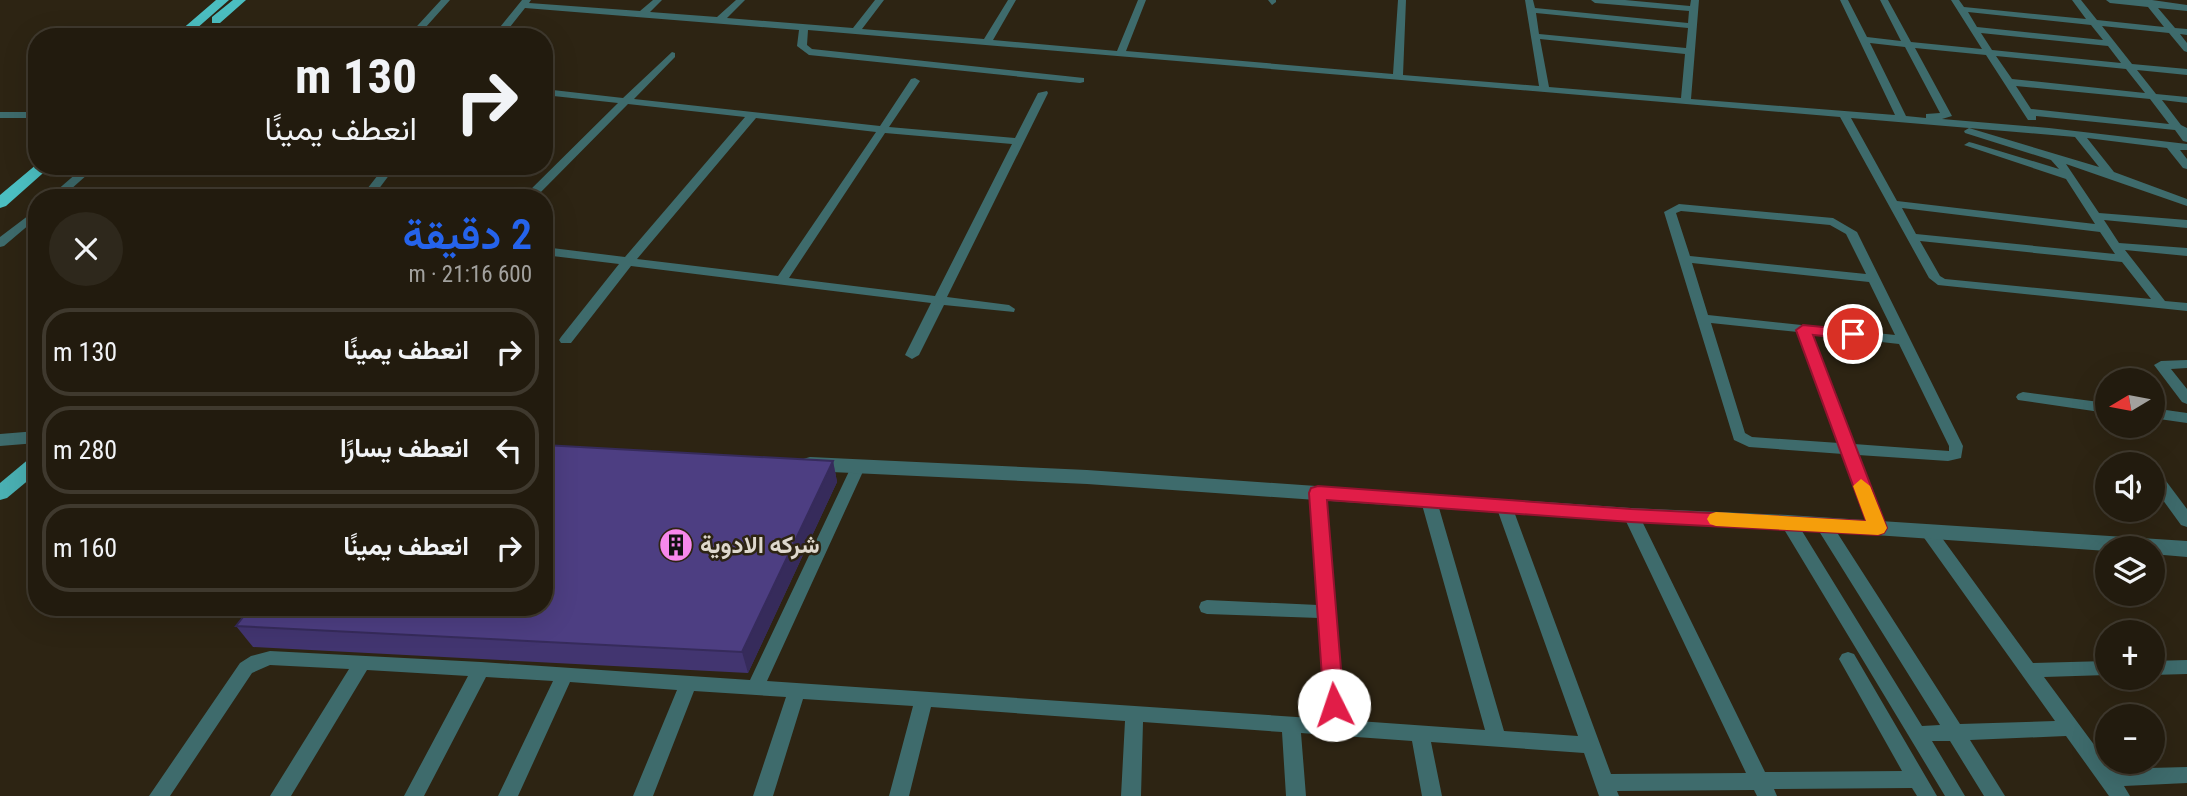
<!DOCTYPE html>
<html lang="ar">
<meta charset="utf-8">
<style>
body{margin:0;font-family:"Roboto Condensed",Vazirmatn,sans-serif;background:#2e281c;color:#f1f3f6;direction:rtl;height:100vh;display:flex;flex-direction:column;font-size:26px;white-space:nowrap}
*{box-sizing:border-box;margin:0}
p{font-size:23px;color:#a2a19e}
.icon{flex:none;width:38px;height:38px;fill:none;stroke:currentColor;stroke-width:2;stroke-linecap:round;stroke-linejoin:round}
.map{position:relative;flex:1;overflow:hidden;direction:ltr}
.drawer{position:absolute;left:28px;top:189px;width:525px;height:427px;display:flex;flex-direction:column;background:#221b0e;border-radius:28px;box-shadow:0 7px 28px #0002,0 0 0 2px #3f392e;direction:rtl}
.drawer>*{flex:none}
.top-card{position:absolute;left:28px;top:28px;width:525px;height:147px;border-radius:28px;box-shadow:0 7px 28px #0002,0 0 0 2px #3f392e;direction:rtl;background:#221b0e;color:#f1f3f6;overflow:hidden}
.needle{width:46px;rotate:260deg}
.tools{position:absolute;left:2095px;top:368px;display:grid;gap:14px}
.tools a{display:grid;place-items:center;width:70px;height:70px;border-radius:50%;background:#221b0e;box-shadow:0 7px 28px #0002,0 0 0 2px #3f392e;font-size:35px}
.pin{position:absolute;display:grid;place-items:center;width:60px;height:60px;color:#fff;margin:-30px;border:4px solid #fff;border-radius:50%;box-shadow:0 2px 7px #0007}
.me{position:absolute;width:77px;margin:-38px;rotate:356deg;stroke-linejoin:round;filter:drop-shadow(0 0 5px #0008)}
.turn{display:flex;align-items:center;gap:24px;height:147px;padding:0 21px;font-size:32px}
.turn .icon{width:91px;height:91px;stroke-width:2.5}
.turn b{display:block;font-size:49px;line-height:60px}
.round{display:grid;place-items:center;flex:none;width:74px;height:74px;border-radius:37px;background:#2e281c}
.head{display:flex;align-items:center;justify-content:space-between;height:119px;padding:0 21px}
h1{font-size:42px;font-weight:600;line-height:52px;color:#2563eb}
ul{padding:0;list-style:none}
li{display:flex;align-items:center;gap:21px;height:88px;margin:0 14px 10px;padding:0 7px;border:4px solid #3f392e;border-radius:28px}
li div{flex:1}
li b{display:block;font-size:26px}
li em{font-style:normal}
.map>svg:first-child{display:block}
</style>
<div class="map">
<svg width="2187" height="796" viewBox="0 0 2187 796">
<rect width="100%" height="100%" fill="#2d2413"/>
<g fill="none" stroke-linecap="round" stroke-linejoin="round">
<path fill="#3e6b6c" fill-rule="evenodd" d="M441,0h9l-33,37h-10z
M522,0h9l-2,3 111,8 13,-11h9l-12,12 67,5 19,-17h9l-18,18 126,10 22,-28h9l-22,29 122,10 24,-39h8l-23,40 124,11 21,-51h8l-20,51 267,23 5,-74h8l-3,75 136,11 -14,-86h8l2,8 153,15 1,-12 -94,-8 -4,-3h34l65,6 1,-6h8l-8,99 204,16 -55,-115h8l19,37 34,4 -21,-41h8l23,42 71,7 -31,-49h8l5,7 122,12 -14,-19h9l16,20 67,7 -16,-20 -38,-4 -4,-3h46l35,5v6l-29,-3 17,20 12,1v6l-7,-1 7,9v9l-3,-1 -15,-18 -67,-7 30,38 55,5v6l-50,-5 19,24 31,3v6l-25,-3 19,25 6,3v14l-4,-1 -8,-11 -139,-14v4h-8l-42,-65 -71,-7 37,68 -10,3 107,9 138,16v6h-7l7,9v10l-4,-1 -16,-20 -80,-10 27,34 73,27v7l-121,-42 33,49 88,7v8l-83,-8 15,23 68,5v8l-62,-6 40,51 22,2v8l-249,-26 -9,-7 -89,-161 -1032,-87 -1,15 5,4 272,29v4l-4,1 -271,-28 -12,-9 2,-16 -274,-22 -23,29h-10zM1968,12l123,13 12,15 -126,-13zM1536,13l152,15 -2,20 -147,-14zM1981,33l127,13 13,17 -129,-13zM1540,39l145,15 -4,44 -132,-11zM1870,43l35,4 35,66 -14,1v4l-20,-2zM1996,56l130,13 19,24 -133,-14zM2016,86l134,13 19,25 -138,-15zM1851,118l224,19 24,30 -130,-39 -5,3 1,2 86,27 8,9 -86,-26 -4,-1 -5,3 102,34 29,45 -198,-23zM1902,208l198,24 15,22 -199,-20zM1920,241l202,21 29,37 -206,-20 -5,-3z
M1268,0h8v2l-4,3z
M672,52l3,1v4l-41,42 246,27 31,-47 4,-1 5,3 -31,46 126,11 23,-45 9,-2 1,2 -101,204 62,8 6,4 -1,3 -70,-7 -25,50 -7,4 -7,-4 26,-52 -300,-37 -60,77h-10l-2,-3 2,-3 58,-73 -75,-9v-8l81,10 120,-140 -117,-13 -93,94h-13l96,-95 -74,-8v-6l79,9zM756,118l120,14 -98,144 -141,-17zM885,133l127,11 -77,152 -146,-18z
M0,112h37v6h-37z
M85,166h12l-36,32h-13z
M385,166h11l-24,32h-12z
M1679,204l154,14 24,14 106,214 -2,12 -13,3 -90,-6 28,73 -2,4h-12l-2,-4 -27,-74 -94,-7 -15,-7 -70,-228zM1681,211l149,14 16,9 20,40 -176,-18 -14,-43zM1692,263l177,19 26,53 -187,-20zM1711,323l87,9 41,111 -87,-6 -7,-4zM1811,334l88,10 50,102v5l-95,-7z
M37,209v9l-33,28 -4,1v-10z
M2187,360v8l-16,1 16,20v15l-5,-2 -28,-37 7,-4z
M2023,392l84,11v10l-89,-13 -2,-3 2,-3z
M2152,408l35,5v10l-35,-5z
M859,460l5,1 2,4 -99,216 559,38 -7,-101 -112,-4 -6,-2 -2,-5 2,-5 6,-2 111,5 -9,-112 3,-4h10l3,4 19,227 141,10 -64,-229 3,-4h10l3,4 67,230 74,5 -82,-230 3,-4h10l3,4 99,268 135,-1 -123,-258 3,-4h10l3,4 126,257 137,-1 -63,-112 3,-5 6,-2 6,2 83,142h-20l-5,-8 -138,1 3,7h-20l-3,-6 -137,1 2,5h-20l-15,-43 -153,-11 11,54h-20l-10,-55 -111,-8 5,63h-20l-4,-64 -139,-10 -2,74h-20l4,-75 -194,-14 -22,89h-20l24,-90 -110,-7 -30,97h-20l33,-99 -92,-6 -41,105h-20l44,-106 -107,-8 -52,114h-20l55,-115 -67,-4 -62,119h-20l64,-120 -101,-6 -76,126h-21l79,-127 -79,-4 -18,8 -82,123h-21l91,-133 11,-7 19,-5 211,11 269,18 102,-215 2,-4z
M2152,468l5,1 30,40v18l-6,-2 -29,-40z
M1788,516l6,2 128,208 18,-1 -123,-197 -2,-4 2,-4h12l131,204 95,-3 -133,-186 -2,-4 2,-4h12l99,136 74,-2v14l-63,2 68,92 75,-2v16l-63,3 6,10h-21l-43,-60 -96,4 35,56h-21l-34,-55h-18l33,55h-20l-163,-270 -2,-4 2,-4z
M2187,660v14l-35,1v-14z"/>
<path fill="#3e6b6c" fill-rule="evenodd" d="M37,431v12l-37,3v-12z
M810,457l277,13 544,38 157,7 399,26v16l-35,-3v-6h-45v3l-319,-22 -157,-7 -544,-38 -277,-13 -7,-2 -2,-5 2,-5z"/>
<path fill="#4ab0b3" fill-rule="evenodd" d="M37,456v17l-30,25 -7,2v-17l30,-25z"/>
<path fill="#4bbec1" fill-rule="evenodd" d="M216,0h13l-42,37h-14z
M233,0h13l-26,23h-8v-6z
M37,164l14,2 -45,40 -6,2v-13z"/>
</g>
<path fill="#423570" d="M833,461l4,21 -89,191 -495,-26 -17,-21z"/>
<path fill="#362b5b" d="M833,461l4,21 -89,191 -6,-21z"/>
<path fill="#4d3e82" stroke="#362b5b" stroke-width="2" d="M544,445l289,16 -91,191 -506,-26 15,-19h293z"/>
<path fill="#e11d48" stroke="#92132f" stroke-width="2" d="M1803,325l50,5 8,4 -8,5 -40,-4 74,193 -3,5 -6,2 -247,-13 -304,-22 17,205 -3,6 -7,3 -7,-3 -3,-6 -15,-212 2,-5 7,-2 313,23 235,12 -70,-191z"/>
<path fill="#f59e0b" d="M1861,479l9,7 17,42 -3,5 -6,2 -162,-9 -6,-2 -3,-5 3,-5 6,-2 150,9 -13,-35z"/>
<defs>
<g id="building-disc" transform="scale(1.75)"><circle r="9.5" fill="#f788ec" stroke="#2d2413"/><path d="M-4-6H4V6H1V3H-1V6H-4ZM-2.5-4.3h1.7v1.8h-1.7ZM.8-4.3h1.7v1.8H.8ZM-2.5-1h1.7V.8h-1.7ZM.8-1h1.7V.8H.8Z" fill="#111"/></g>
</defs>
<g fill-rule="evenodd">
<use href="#building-disc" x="676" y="545"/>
</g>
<g text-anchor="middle" stroke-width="5" stroke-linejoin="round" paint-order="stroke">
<g font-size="24" font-weight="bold" fill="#ded8cd" stroke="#2d2413" text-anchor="start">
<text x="700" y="553">شركه الادوية</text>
</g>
</g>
</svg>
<div class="tools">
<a><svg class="needle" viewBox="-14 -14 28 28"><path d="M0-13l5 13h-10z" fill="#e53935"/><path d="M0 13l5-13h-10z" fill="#a2a19e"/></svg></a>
<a><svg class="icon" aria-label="sound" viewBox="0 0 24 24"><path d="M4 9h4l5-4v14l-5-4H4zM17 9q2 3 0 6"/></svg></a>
<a><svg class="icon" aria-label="layers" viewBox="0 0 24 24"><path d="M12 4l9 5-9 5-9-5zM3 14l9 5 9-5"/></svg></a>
<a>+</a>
<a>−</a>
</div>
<div class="pin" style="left:1853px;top:334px;background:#d93025"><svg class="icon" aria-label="arrive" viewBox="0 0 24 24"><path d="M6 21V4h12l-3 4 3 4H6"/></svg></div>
<svg class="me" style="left:1334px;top:705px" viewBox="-20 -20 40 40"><circle r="19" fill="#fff"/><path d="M0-13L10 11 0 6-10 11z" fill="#e11d48"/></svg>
<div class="top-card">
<div class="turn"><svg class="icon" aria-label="right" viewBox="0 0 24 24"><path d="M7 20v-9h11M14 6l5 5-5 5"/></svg><div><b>130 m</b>انعطف يمينًا</div></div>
</div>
<section class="drawer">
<div class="head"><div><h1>2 دقيقة</h1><p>600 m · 21:16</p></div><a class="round"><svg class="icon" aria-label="close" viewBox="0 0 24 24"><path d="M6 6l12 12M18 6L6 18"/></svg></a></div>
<ul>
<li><svg class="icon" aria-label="right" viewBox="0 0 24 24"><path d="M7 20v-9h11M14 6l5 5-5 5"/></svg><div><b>انعطف يمينًا</b></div><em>130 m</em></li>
<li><svg class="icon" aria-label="left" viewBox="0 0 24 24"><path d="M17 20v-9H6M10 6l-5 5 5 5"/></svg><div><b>انعطف يسارًا</b></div><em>280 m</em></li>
<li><svg class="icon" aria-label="right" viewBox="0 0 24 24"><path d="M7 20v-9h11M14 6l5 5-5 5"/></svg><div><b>انعطف يمينًا</b></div><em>160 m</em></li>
</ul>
</section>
</div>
